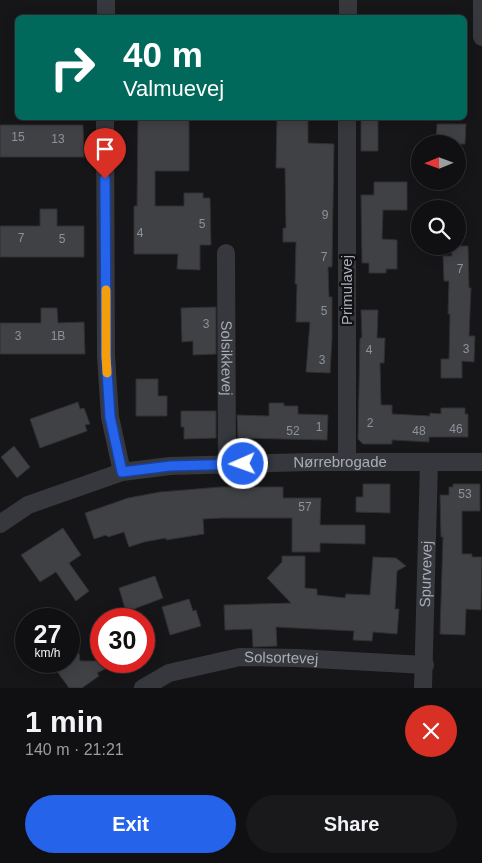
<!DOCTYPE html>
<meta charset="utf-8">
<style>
body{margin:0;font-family:Helvetica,sans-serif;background:#19191b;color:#f1f3f6;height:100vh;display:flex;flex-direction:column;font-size:19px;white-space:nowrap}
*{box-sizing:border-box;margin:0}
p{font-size:16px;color:#9c9d9f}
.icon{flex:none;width:28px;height:28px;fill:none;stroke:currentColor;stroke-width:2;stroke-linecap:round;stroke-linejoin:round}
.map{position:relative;height:688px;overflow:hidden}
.drawer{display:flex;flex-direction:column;background:#101012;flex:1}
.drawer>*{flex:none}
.guide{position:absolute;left:15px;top:15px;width:452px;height:105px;border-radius:8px;box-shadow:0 2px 12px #0003,0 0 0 1px #303032;background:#00695c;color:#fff;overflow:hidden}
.needle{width:32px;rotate:269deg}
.buttons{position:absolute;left:411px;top:135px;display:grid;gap:10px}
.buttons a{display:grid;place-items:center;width:55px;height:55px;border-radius:50%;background:#101012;box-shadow:0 2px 12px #0003,0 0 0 1px #303032;font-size:25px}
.speed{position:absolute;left:15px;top:608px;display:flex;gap:10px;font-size:25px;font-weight:700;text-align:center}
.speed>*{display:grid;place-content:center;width:65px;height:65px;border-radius:50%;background:#101012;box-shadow:0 2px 12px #0003,0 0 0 1px #303032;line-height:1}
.speed small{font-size:12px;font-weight:400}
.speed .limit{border:8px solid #d22;background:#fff;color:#111}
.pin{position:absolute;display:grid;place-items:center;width:42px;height:42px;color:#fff;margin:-51px -21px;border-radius:50% 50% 50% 0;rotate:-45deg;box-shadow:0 0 5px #0007}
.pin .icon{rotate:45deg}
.me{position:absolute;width:55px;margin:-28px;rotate:268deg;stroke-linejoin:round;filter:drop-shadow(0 0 4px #0008)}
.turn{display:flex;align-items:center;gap:18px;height:105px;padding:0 25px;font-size:22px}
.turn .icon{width:65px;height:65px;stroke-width:2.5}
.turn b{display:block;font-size:35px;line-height:42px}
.round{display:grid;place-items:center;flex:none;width:52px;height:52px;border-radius:26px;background:#19191b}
.head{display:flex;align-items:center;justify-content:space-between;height:85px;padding:0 25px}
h1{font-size:30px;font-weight:700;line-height:38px}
.button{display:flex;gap:10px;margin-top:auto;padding:10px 25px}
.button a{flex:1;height:58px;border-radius:30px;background:#2563eb;color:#fff;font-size:20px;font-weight:700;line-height:58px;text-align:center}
.button a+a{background:#19191b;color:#f1f3f6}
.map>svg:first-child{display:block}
</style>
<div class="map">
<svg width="482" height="688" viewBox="0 0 482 688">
<rect width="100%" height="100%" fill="#161618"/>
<path fill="#404145" stroke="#303034" d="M138,118h51v53h-34v35h29v-13h19v5h7l1,47h-11v25l-23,-1 1,-15h-44v-48h3z
M277,118h31v25l26,1 -2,123h-4l1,30h3v41l-2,35 -24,-1 4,-50h-14l1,-38h-2l1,-42h-13v-14h3l-1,-60h-9z
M361,118h15v2h2v31h-17z
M437,124h29l-1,20h-29z
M0,125h83l1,32h-84z
M374,182h33v28h-24l-1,29 15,1v29h-11v4h-17v-10h-7l-1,-68h13z
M40,209h17v17h27v31h-84v-31h40z
M451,246h17l1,42h2l-2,48h6l-1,26 -12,-1v17h-21v-19h8l1,-45h-2l1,-33h-5l-1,-25h9z
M216,307v47l-23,1v-14l-11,1 -1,-34z
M41,308h16l1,15 26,-1 1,32h-85v-31h41z
M361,310h17l-1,28h8l-1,25h-4l1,42h11v9l38,2v-3l11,1v-6h24v6h3v23h-39v5l-37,-2v4h-29l-5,-5 2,-101h2z
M136,379h22v17h9v20h-31z
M78,402l2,7 4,-1 6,16 -5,1 2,6 -47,17 -10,-29z
M269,403h15v3h14v8l30,1 -1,25 -89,-2 -1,-23 32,1z
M181,411h35v27l-32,1v-12h-3z
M14,446l16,21 -13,11 -16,-21z
M363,484h27v29l-34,-1v-15h7z
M453,484h27v27h-18v43h10v3h10l-1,53 -15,-1 -1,26 -25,-1 3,-97h-2l-1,-42h9v-8h4z
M221,487h62v11h38l-1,27h45v19l-45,-1v9h-28v-34h-69l-20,1 1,15 -38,6v-2l-22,4 -15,5 -5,-15 -16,5 -2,-2 -12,4 -9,-26 43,-15 32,-6z
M63,528l18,27 -12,8 20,28 -13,10 -20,-29 -16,10 -19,-27z
M282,556h23v32l12,1v6l28,3 1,-4 24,1 3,-38 23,1 10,8 -9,5 -2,38h4l-2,25 -24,-2 -1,9 -19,-1 1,-9 -78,-4 1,19 -24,1 -1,-18 -27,1 -1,-25 67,-2 -24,-25 15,-16z
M155,576l8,22 -37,14 -7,-24z
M189,599l4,12 3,-1 5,16 -31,9 -8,-28z
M79,653l1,8h41l-24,12 2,3 -17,12h-13l-13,-18z"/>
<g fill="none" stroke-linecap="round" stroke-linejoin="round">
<g stroke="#37383d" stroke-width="18">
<path d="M482,0v37"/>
<path d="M106,18v-18"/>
<path d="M348,18v-18"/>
<path d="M105,118l1,238 4,61 12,55"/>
<path id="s1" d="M226,253l1,211"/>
<path d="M347,462v-344"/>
<path id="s2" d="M0,524l28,-19 94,-33 48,-6 139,-4h173"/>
<path id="s3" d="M143,688l26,-15 71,-16 57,1 128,7"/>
<path id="s4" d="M423,688l6,-226"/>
</g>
</g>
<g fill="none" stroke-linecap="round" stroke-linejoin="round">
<g stroke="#184099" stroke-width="12">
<path id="route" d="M105,179l1,177 4,61 12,55 48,-6 73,-2"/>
</g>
<use href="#route" stroke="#2563eb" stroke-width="9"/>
<path stroke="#f59e0b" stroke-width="9" d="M106,290v66l1,17"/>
</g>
<g text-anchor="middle" stroke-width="4.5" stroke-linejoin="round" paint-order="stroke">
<g font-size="12" fill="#8e929b">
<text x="18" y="141">15</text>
<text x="58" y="143">13</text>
<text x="325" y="219">9</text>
<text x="202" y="228">5</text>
<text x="140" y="237">4</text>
<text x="21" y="242">7</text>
<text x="62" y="243">5</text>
<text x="324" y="261">7</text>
<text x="460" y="273">7</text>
<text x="324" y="315">5</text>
<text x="206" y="328">3</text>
<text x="18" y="340">3</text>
<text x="58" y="340">1B</text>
<text x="466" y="353">3</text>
<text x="369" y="354">4</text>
<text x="322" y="364">3</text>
<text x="370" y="427">2</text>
<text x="319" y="431">1</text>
<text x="456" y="433">46</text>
<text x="293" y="435">52</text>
<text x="419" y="435">48</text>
<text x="465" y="498">53</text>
<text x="305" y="511">57</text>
</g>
<g font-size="15" fill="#a8adb8" stroke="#111113">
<text transform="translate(347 290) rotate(-90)" y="5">Primulavej</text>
<text dy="5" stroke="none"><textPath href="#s1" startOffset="105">Solsikkevej</textPath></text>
<text dy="5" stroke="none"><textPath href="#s2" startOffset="352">Nørrebrogade</textPath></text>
<text dy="5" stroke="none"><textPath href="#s4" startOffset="114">Spurvevej</textPath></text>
<text dy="5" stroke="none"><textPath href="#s3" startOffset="144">Solsortevej</textPath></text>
</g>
</g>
</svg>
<div class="buttons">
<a><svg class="needle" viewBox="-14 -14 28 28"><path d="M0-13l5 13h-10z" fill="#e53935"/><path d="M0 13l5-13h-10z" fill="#9c9d9f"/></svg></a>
<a><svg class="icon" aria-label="search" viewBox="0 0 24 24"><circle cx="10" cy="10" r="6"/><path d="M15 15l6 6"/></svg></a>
</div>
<div class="speed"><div>27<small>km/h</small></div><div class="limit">30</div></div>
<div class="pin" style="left:105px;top:179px;background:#d93025"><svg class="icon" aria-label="arrive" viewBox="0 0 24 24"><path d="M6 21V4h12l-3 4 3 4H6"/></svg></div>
<svg class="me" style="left:243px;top:464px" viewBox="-20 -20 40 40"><circle r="17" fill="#2563eb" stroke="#fff" stroke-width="3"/><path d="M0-11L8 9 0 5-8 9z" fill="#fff"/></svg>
<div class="guide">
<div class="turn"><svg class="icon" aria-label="right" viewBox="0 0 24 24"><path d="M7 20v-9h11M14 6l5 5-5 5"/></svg><div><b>40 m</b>Valmuevej</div></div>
</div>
</div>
<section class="drawer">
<div class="head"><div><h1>1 min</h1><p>140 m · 21:21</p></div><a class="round" style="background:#d93025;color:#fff"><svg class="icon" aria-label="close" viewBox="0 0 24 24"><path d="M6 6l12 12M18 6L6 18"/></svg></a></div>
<div class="button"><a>Exit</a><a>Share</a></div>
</section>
